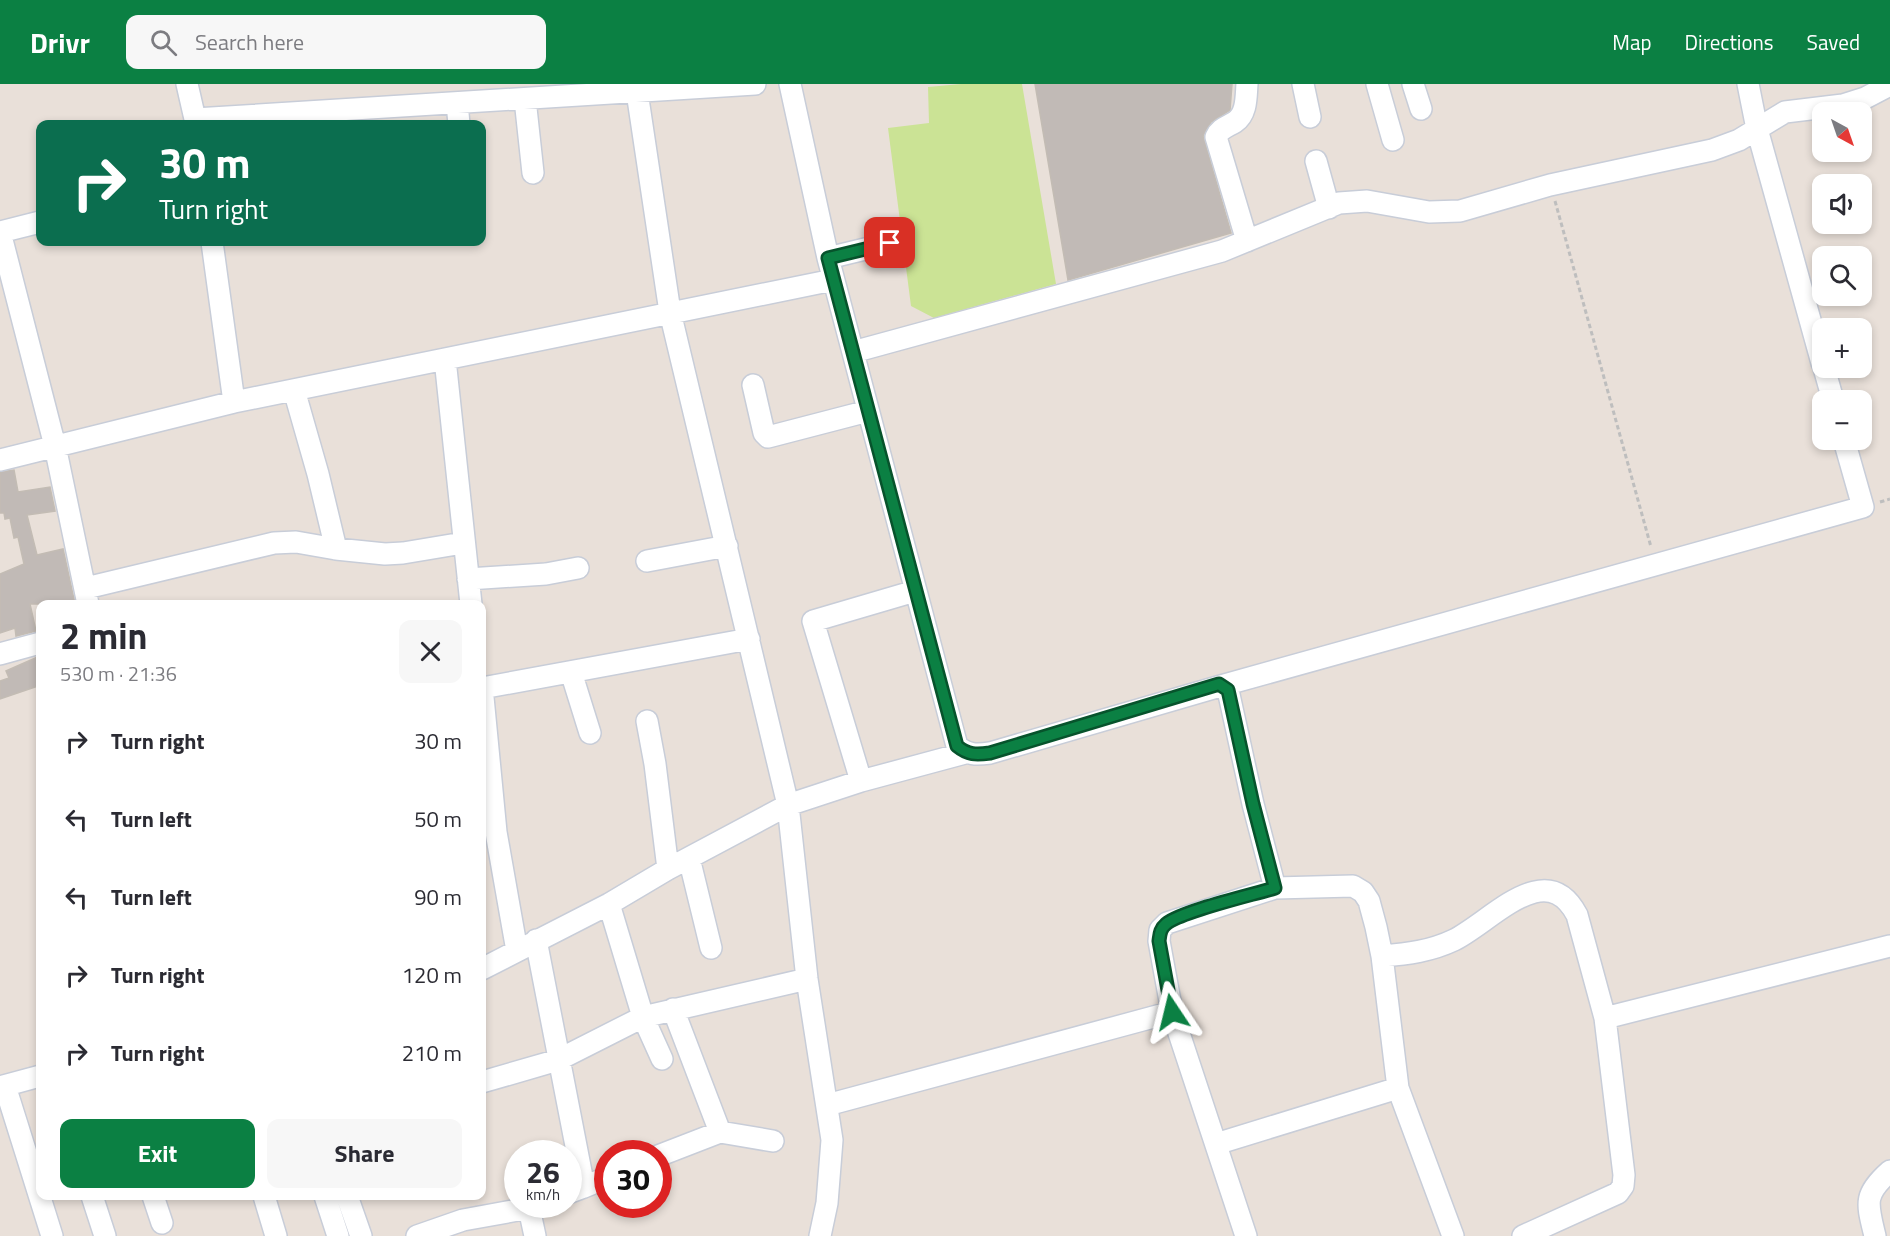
<!DOCTYPE html>
<meta charset="utf-8">
<style>
body{margin:0;font-family:"Titillium Web",sans-serif;background:#f7f7f7;color:#2b2b33;height:100vh;display:flex;flex-direction:column;font-size:22px;white-space:nowrap}
*{box-sizing:border-box;margin:0}
p{font-size:20px;color:#7c7c81}
.icon{flex:none;width:33px;height:33px;fill:none;stroke:currentColor;stroke-width:2;stroke-linecap:round;stroke-linejoin:round}
.map{position:relative;flex:1;overflow:hidden}
.drawer{position:absolute;left:36px;top:516px;width:450px;height:600px;display:flex;flex-direction:column;background:#fff;border-radius:12px;box-shadow:0 3px 9px #0003}
.drawer>*{flex:none}
.guide{position:absolute;left:36px;top:36px;width:450px;height:126px;border-radius:12px;box-shadow:0 3px 9px #0003;background:#0b6e4f;color:#fff;overflow:hidden}
.needle{width:39px;rotate:140deg}
.tools{position:absolute;left:1812px;top:18px;display:grid;gap:12px}
.tools a{display:grid;place-items:center;width:60px;height:60px;border-radius:12px;background:#fff;box-shadow:0 3px 9px #0003;font-size:30px}
.speed{position:absolute;left:504px;top:1056px;display:flex;gap:12px;font-size:30px;font-weight:700;text-align:center}
.speed>*{display:grid;place-content:center;width:78px;height:78px;border-radius:50%;background:#fff;box-shadow:0 3px 9px #0003;line-height:1}
.speed small{font-size:15px;font-weight:400}
.speed .limit{border:9px solid #d22;background:#fff;color:#111}
.pin{position:absolute;display:grid;place-items:center;width:51px;height:51px;color:#fff;margin:-26px;border-radius:12px;box-shadow:0 3px 9px #0006}
.me{position:absolute;width:66px;margin:-33px;rotate:350deg;stroke-linejoin:round;filter:drop-shadow(0 0 4px #0008)}
.turn{display:flex;align-items:center;gap:21px;height:126px;padding:0 24px;font-size:27px}
.turn .icon{width:78px;height:78px;stroke-width:2.5}
.turn b{display:block;font-size:42px;line-height:51px}
.round{display:grid;place-items:center;flex:none;width:63px;height:63px;border-radius:12px;background:#f7f7f7}
.headline{display:flex;align-items:center;justify-content:space-between;height:102px;padding:0 24px}
h1{font-size:36px;font-weight:700;line-height:45px}
.cta{display:flex;gap:12px;margin-top:auto;padding:12px 24px}
.cta a{flex:1;height:69px;border-radius:12px;background:#0b8043;color:#fff;font-size:24px;font-weight:700;line-height:69px;text-align:center}
.cta a+a{background:#f7f7f7;color:#2b2b33}
ul{padding:0;list-style:none}
li{display:flex;align-items:center;gap:18px;height:78px;padding:0 24px}
li div{flex:1}
li b{display:block;font-size:22px}
li em{font-style:normal}
header{display:flex;align-items:center;gap:36px;box-sizing:border-box;height:84px;padding:0 30px;background:#0b8043;color:#fff}
header strong{font-size:28px}
nav{display:flex;gap:33px;margin-inline-start:auto;font-size:21px}
.search{width:420px;height:54px;background:#f7f7f7;display:flex;align-items:center;gap:15px;box-sizing:border-box;padding:0 21px;border-radius:12px;color:#7c7c81;font-size:22px}
.map>svg:first-child{display:block}
</style>
<header>
<strong>Drivr</strong>
<div class="search"><svg class="icon" aria-label="search" viewBox="0 0 24 24"><circle cx="10" cy="10" r="6"/><path d="M15 15l6 6"/></svg>Search here</div>
<nav><a>Map</a><a>Directions</a><a>Saved</a></nav>
</header>
<div class="map">
<svg width="1890" height="1152" viewBox="0 0 1890 1152">
<rect width="100%" height="100%" fill="#e9e0d9"/>
<path fill="#cbe395" d="M961,0h61l34,200 -122,34 -23,-12 -23,-178 41,-5 -1,-36z"/>
<path fill="#c1bab6" stroke="#c3bcb4" stroke-width="1.5" d="M1035,0h197l-2,26 -19,12 -8,14 28,97 -163,47z
M14,386l4,22 32,-5 5,24 -28,4 10,40 26,-6 12,55h-45l6,27 -20,5 -1,-8 -15,5v-59l24,-10 -6,-27 -4,1 -4,-20 -5,1 -1,-6h-4v-41z
M40,572v33l-2,-3 -38,13v-18l9,-3 -3,-7z"/>
<g fill="none" stroke-linecap="round" stroke-linejoin="round">
<g stroke="#c8cdd8" stroke-width="24">
<path id="minor" d="M187,0l8,35 560,-35
M790,0l38,174 129,488c11,9 19,9 33,7l234,-68 4,5 25,114 22,84 78,-2 10,6 6,9 7,26 6,29 16,132 55,148
M1303,0l7,33
M1377,0l16,56
M1413,0l8,25
M1748,0l9,45 65,234
M525,15l8,74
M457,19l2,21
M1316,77l13,47
M0,148l55,214 33,158
M0,148l40,-10
M1247,157l-31,-104c4,-9 11,-10 19,-15 12,-8 11,-25 12,-38
M212,158l22,160
M828,174l62,-15
M853,268l369,-101 117,-48 28,-2 62,11 31,-1 90,-26 162,-35 27,-10 46,-28 58,-7 22,-7 25,-13
M445,275l26,245
M1824,284l9,32
M753,301l11,48 4,4 100,-26
M294,306l24,84 18,75
M0,376l234,-58 599,-122
M647,477l80,-15
M468,495l78,-5 32,-6
M86,504l188,-45 22,-1 40,7 49,5 18,-1 60,-10
M0,570l40,-11
M571,588l19,61
M1224,601l639,-178 -19,-67
M482,603l14,145 21,119
M482,604l267,-49
M647,637l8,43 13,105
M861,697l-48,-160 102,-30
M689,774l22,90
M609,820l34,113 19,42
M536,856l48,247 -16,6
M1382,872c26,-2 49,-5 72,-16 38,-19 92,-84 123,-25l28,103 19,157 -1,11 -5,7 -95,43
M482,885l127,-65 59,-35 120,-64 -118,-493 -33,-220
M673,925l47,123
M1605,934l285,-72
M482,998l76,-22 85,-43 164,-38
M5,1002l47,150
M0,1003l40,-11
M827,1021l345,-93
M1216,1060l182,-56
M658,1072l62,-24 53,9
M584,1103l24,-10
M92,1112l13,40
M153,1112l9,27
M264,1112l12,40
M325,1112l13,40
M347,1112l14,40
M417,1152l46,-16 66,-12
M535,1152l-6,-28 9,-4
M820,1152l7,-33 5,-63 -25,-161 -19,-174 73,-24 104,-28
M1246,1152l-74,-224 -13,-71 1,-11 7,-7 108,-35
M1875,1152c-8,-33 -12,-41 15,-65"/>
</g>
<path stroke="#bebebe" stroke-width="3" stroke-dasharray="4.5 3" stroke-linecap="butt" d="M1555,117l96,346
M1880,418l10,-3"/>
<use href="#minor" stroke="#fff" stroke-width="21"/>
</g>
<g fill="none" stroke-linecap="round" stroke-linejoin="round">
<g stroke="#07532c" stroke-width="15">
<path id="route" d="M890,159l-62,15 129,488c11,9 19,9 33,7l229,-69 9,6 25,114 22,84c-23,7 -93,23 -109,36 -6,5 -6,10 -7,17l13,71"/>
</g>
<use href="#route" stroke="#0b8043" stroke-width="10"/>
</g>
</svg>
<div class="tools">
<a><svg class="needle" viewBox="-14 -14 28 28"><path d="M0-13l5 13h-10z" fill="#e53935"/><path d="M0 13l5-13h-10z" fill="#7c7c81"/></svg></a>
<a><svg class="icon" aria-label="sound" viewBox="0 0 24 24"><path d="M4 9h4l5-4v14l-5-4H4zM17 9q2 3 0 6"/></svg></a>
<a><svg class="icon" aria-label="search" viewBox="0 0 24 24"><circle cx="10" cy="10" r="6"/><path d="M15 15l6 6"/></svg></a>
<a>+</a>
<a>−</a>
</div>
<div class="speed"><div>26<small>km/h</small></div><div class="limit">30</div></div>
<div class="pin" style="left:890px;top:159px;background:#d93025"><svg class="icon" aria-label="arrive" viewBox="0 0 24 24"><path d="M6 21V4h12l-3 4 3 4H6"/></svg></div>
<svg class="me" style="left:1172px;top:928px" viewBox="-20 -20 40 40"><path d="M0-17L14 15 0 8-14 15z" fill="#0b8043" stroke="#fff" stroke-width="4"/></svg>
<div class="guide">
<div class="turn"><svg class="icon" aria-label="right" viewBox="0 0 24 24"><path d="M7 20v-9h11M14 6l5 5-5 5"/></svg><div><b>30 m</b>Turn right</div></div>
</div>
<section class="drawer">
<div class="headline"><div><h1>2 min</h1><p>530 m · 21:36</p></div><a class="round"><svg class="icon" aria-label="close" viewBox="0 0 24 24"><path d="M6 6l12 12M18 6L6 18"/></svg></a></div>
<ul>
<li><svg class="icon" aria-label="right" viewBox="0 0 24 24"><path d="M7 20v-9h11M14 6l5 5-5 5"/></svg><div><b>Turn right</b></div><em>30 m</em></li>
<li><svg class="icon" aria-label="left" viewBox="0 0 24 24"><path d="M17 20v-9H6M10 6l-5 5 5 5"/></svg><div><b>Turn left</b></div><em>50 m</em></li>
<li><svg class="icon" aria-label="left" viewBox="0 0 24 24"><path d="M17 20v-9H6M10 6l-5 5 5 5"/></svg><div><b>Turn left</b></div><em>90 m</em></li>
<li><svg class="icon" aria-label="right" viewBox="0 0 24 24"><path d="M7 20v-9h11M14 6l5 5-5 5"/></svg><div><b>Turn right</b></div><em>120 m</em></li>
<li><svg class="icon" aria-label="right" viewBox="0 0 24 24"><path d="M7 20v-9h11M14 6l5 5-5 5"/></svg><div><b>Turn right</b></div><em>210 m</em></li>
</ul>
<div class="cta"><a>Exit</a><a>Share</a></div>
</section>
</div>
